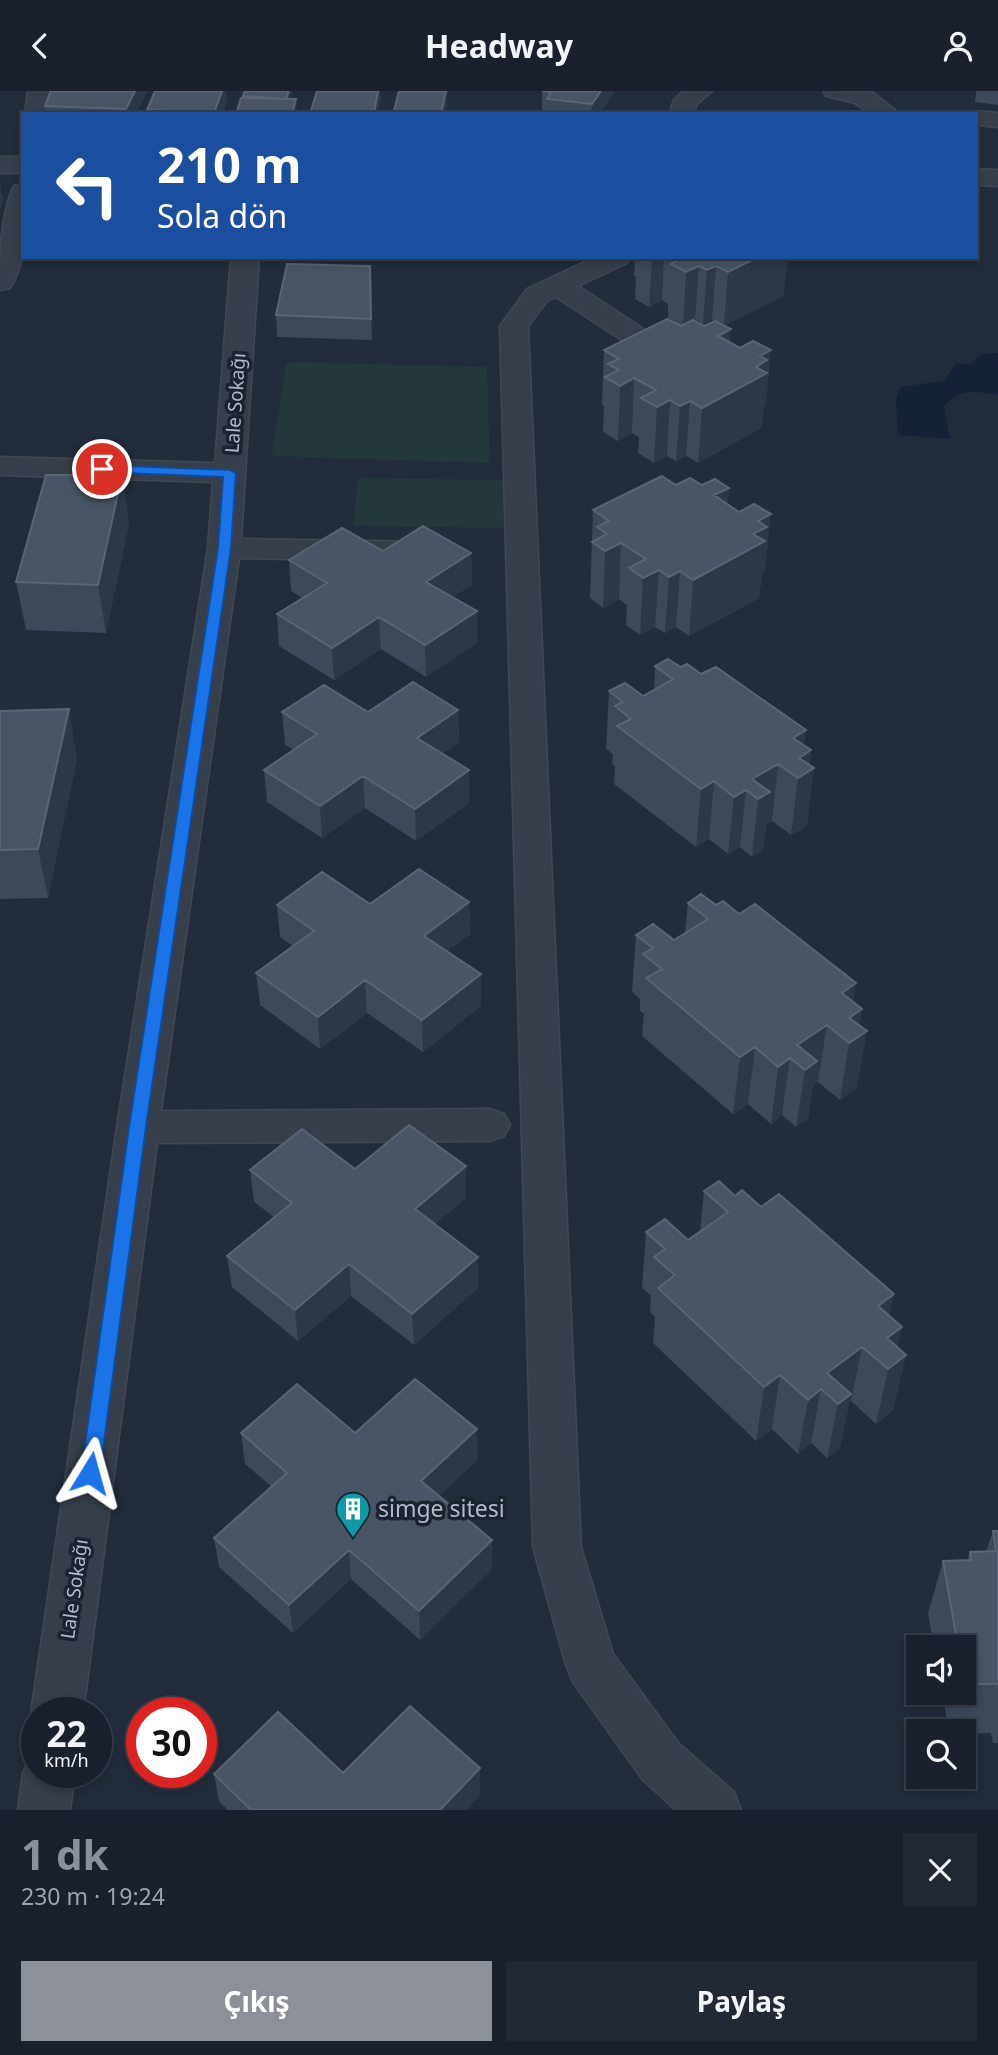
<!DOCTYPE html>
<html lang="tr">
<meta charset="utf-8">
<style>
body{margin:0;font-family:"Noto Sans",sans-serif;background:#232934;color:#f1f3f6;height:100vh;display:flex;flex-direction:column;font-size:26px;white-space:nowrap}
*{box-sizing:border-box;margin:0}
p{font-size:23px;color:#9fa3a9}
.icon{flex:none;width:38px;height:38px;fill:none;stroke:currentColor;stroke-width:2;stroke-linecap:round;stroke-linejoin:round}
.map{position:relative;height:1719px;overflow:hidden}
.sheet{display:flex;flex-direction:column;background:#1a212c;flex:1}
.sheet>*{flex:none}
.hud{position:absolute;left:21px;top:21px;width:957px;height:147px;border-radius:0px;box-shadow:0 4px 10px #0003,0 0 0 2px #383e48;background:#1a4fa0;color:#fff;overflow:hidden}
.buttons{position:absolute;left:906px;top:1544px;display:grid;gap:14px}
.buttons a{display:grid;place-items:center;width:70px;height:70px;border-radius:0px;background:#1a212c;box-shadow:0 4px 10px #0003,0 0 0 2px #383e48;font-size:35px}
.speed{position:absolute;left:21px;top:1606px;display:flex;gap:14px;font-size:35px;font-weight:700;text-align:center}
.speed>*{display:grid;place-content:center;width:91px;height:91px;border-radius:50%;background:#1a212c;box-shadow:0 4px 10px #0003,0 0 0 2px #383e48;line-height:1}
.speed small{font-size:18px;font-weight:400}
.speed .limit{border:10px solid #d22;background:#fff;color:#111}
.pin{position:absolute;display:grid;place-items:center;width:60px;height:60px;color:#fff;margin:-30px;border:4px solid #fff;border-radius:50%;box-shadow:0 2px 7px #0007}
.me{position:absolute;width:77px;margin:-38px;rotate:8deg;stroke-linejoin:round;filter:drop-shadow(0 0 5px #0008)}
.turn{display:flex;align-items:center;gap:24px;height:147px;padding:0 21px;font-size:32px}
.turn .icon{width:91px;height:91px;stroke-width:2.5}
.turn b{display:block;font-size:49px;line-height:60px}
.round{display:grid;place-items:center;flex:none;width:74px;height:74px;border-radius:0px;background:#232934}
.head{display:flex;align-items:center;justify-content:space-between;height:119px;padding:0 21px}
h1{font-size:42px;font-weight:700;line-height:52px;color:#8c9099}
.button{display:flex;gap:14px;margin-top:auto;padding:14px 21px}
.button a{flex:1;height:80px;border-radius:0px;background:#8c9099;color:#fff;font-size:28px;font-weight:700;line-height:80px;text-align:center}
.button a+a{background:#232934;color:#f1f3f6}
header{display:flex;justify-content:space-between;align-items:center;height:91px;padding:0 21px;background:#1a212c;font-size:32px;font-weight:700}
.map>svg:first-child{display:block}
</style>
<header><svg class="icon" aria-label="back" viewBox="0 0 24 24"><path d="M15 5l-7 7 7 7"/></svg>Headway<svg class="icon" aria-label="person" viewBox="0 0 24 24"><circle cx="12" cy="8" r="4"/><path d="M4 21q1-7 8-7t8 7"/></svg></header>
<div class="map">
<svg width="998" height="1719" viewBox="0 0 998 1719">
<rect width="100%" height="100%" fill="#222c3a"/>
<path fill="#24383b" d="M286,271l201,5 3,96 -218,-7z
M358,387l146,2 -1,48 -150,-2z"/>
<path fill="#162337" d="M998,262v42c-21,-4 -41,-7 -54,12l6,32 -52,-4 -2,-35 4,-13 43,-6 13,-18 15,1 10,-10z"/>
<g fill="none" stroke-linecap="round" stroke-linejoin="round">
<g stroke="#3f4753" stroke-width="3">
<path id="minor" d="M28,0h24l-3,23h-24z
M683,0h29l-15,13 -4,10h-24l5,-14z
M823,0l49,1 28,22h-29l-16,-11 -29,-7z
M976,20l22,2v14l-22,-2v-11h-9z
M0,66h23v16h-23z
M976,78l22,1v16l-22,-1z
M23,93c0,32 6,76 -13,104l-10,2c0,-32 0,-75 14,-104z
M231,166h28l-18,282 195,3 11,3 5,7 -5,7 -11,3 -197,-4 -78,553 328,-2 15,5 6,11 -6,11 -15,5 -332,2 -74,570h-46v12l-6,-12 86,-586 91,-579 5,-66 -213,-7v-18l215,6z
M595,166h35l-3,6 -49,23 99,65 4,6 -4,6 -10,3 -10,-3 -101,-66 -9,4 -19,25 53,1221 32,107 66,90 55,48 7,18h-65l-33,-30 -70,-98 -7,-17 -33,-118 -33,-1221 27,-37z
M37,1662v20h38l-5,37h-52l5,-37 8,-18z"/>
</g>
<use href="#minor" fill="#363e4a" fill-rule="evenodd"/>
</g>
<path fill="#3d4858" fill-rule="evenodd" d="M147,0l-11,23h-90l-1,-8z
M542,0h73l-16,23h-52v-2h-5z
M976,0h22v14l-23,-3z
M227,11l-4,12h-76v-4z
M635,166h153l-5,39 -59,30 6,16 36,63 -2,1 -3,22 -63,35 -12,-7 -10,5 -9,-5 -13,7 -16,-10 1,-16 -7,-4 -14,8 -15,-9 1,-26 -2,-1 2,-55 78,-24 -14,-8v-14l-6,-4 -13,7 -14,-8 1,-22 -2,-1zM695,228l8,5 9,-4 3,1 -11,5 -11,-6z
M370,175l2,74 -95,-3 -1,-22z
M122,384l7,48 -23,110 -80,-3 -10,-48z
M676,394h26l27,3 -2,16 38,67 -3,2 -3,25 -70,38 -13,-9 -11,6 -10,-6 -15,8 -14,-10 1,-20 -8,-6 -16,9 -13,-10 3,-88z
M383,460l88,2 1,32 -20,12 25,46 -51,34 -45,-28 -47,31 -55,-34 -2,-32 25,-16 -11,-7 -2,-31z
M655,575l26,1 130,83 -1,15 -3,61 -16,9 -19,-14 -6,3 -3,26 -11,7 -12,-10 -12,7 -19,-15 -13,8 -82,-63 1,-18 -3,-2 1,-10 -7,-5 3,-58 34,5 11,-6z
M458,619l1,32 -17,12 27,16v33l-53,38 -51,-33 -43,30 -55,-36 -3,-32 30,-20 -9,-5 -3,-33z
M0,620l77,47 -29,140 -48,1z
M469,811l1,32 -23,17 34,55 -58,46 -56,-39 -47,36 -60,-44 -4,-32 37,-27 -13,-9 -3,-32z
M688,812l28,2 137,97 7,24 -3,62 -17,12 -22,-18 -5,4 -5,32 -12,9 -14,-12 -11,9 -23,-20 -15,10 -91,-78 2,-22 -4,-3v-12l-8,-7 4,-57 38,5 11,-7z
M355,1078l111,29 -31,26 43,64 -64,57 -63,-49 -53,45 -66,-54 -5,-31 47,-39 -20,-15 -4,-32z
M704,1100l31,5 154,120 13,11 -5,20 9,8 -13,55 -17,14 -25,-23 -2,2 -9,45 -13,10 -16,-15 -13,11 -26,-25 -16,12 -103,-98 2,-26 -5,-5 1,-16 -9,-8 4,-56 42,8 12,-9z
M241,1342h114l123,26 -39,37 53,73 -72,71 -69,-61 -58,54 -74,-66 -5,-29 58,-51 -27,-23z
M993,1440h5v212h-5l-2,-10 -27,1v-3h-15l-7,-39h22v-45h-30l-6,-34 15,-52h24l3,-9 16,-1z
M343,1682l137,22 -14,15h-238l-9,-9 -5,-27z"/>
<path fill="#2d3847" d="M135,0h12l-11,23h-9l-1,-5z
M222,0h4l1,11 -4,12h-9z
M289,0h3v3l-6,16v-10z
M378,0h2l1,7 -3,16h-4z
M445,0h4l-2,6v9l-2,8h-4z
M601,0h14l-16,23h-8l1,-10z
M296,8l1,15h-5z
M0,90l3,19 -3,11z
M652,166h12l-2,43 -13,7z
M758,166h30l-5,39 -59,30 4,-54z
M699,175l-4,53 -12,7 3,-54z
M716,175l-4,54 -9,4 4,-54z
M731,238l-5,55 -8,-48z
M771,259l-5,55 -2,1 -3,22 -63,35 4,-55 54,-41 4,-11z
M634,287l-2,55 -14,8 2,-55z
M670,309l-3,56 -13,7 3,-56z
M690,310l-4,55 -10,5 4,-55z
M122,384l7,48 -23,110 -8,-48z
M729,397l-5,56 -10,-49z
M771,423l-6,57 -3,2 -3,25 -70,38 4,-56 60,-46 5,-13z
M621,452l-2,56 -16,9 2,-57z
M471,462l1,32 -45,29 -1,-32z
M659,479l-4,57 -15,8 3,-57z
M680,480l-4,56 -11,6 4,-56z
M477,520v32l-51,34 -1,-32z
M379,526l2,32 -47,31 -2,-32z
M69,618l8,49 -29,140 -10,-49z
M458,619l1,32 -41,29 -1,-33z
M806,639l-3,25 8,-5 -2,22 5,-4 -7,58 -16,9 7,-57 -5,-40z
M778,673l-6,57 -6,3 -3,26 -11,7 6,-58 -6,-20z
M469,679v33l-53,38 -1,-32z
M363,685l2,32 -43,30 -2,-32z
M714,690l-5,58 -13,8 5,-58z
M746,699l-6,57 -12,7 6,-57z
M469,811l1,32 -45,34 -1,-32z
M481,883v32l-58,46 -1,-32z
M365,889l2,33 -47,36 -2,-32z
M856,892l-5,34 11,-8 -4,28 9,-6 -10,57 -17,12 9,-57 -7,-50z
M827,934l-9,57 -5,4 -5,32 -12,9 9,-57 -8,-25z
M755,956l-7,57 -15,10 7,-57z
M790,967l-8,57 -11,9 7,-57z
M466,1075v32l-50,42 -1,-31z
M478,1166v31l-64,57 -2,-31z
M349,1173l2,32 -53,45 -3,-31z
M894,1203l-12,55 -4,-43z
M902,1236l-9,38 13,-10 -13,55 -17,14 12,-55 -1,-31z
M862,1256l-11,54 -2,2 -9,45 -13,10 11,-54 -11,-31z
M780,1284l-8,54 -16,12 8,-54z
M821,1298l-10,54 -13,11 10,-54z
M477,1338l1,30 -55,52 -2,-30z
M492,1449v29l-72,71 -1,-29z
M349,1459l2,29 -58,54 -4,-28z
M480,1677v27l-14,15h-26z"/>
<path fill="#495564" stroke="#5a6473" stroke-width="2" d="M51,0h84l-9,18 -81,-3z
M155,0h67l-8,22 -67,-3z
M245,0h44l-3,8 -43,-3z
M317,0h61l-4,23h-64z
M399,0h47l-5,23h-48z
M542,0h59l-9,13 -45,-5 4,-7z
M241,7l55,1 -4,15h-56z
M684,166h74l-30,15 -12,-6 -9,4 -8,-4 -13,6 -15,-8z
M287,173l83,2 1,53 -95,-4z
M667,228l14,7 12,-6 11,6 11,-5 16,8 -13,7 22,12 13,-7 18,9 -11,6 7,4 -11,7 11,6 -65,35 -12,-7 -10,5 -10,-6 -13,7 -16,-9 15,-8 -22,-12 -14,8 -15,-9 14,-7 -11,-6 11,-5 -15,-9z
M46,384h76l-24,110 -82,-3z
M662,385l14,9 14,-7 12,7 13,-6 14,9 -15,7 25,17 15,-8 17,10 -13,7 9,6 -14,7 12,7 -72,39 -13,-9 -11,6 -10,-7 -16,8 -14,-10 17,-9 -25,-16 -16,8 -13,-9 15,-8 -10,-7 12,-6 -16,-11z
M423,435l48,27 -45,29 51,29 -52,34 -46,-28 -47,31 -55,-34 50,-31 -38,-23 53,-32 41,23z
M668,568l13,8 6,-3 14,10 15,-7 90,63 -13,8 18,12 -12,8 15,10 -16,10 -20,-14 -26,15 18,13 -12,7 -12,-9 -12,7 -20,-16 -13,8 -84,-63 14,-7 -16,-13 8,-4 -14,-11 16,-8 18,13 30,-17 -18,-13z
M413,591l45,28 -41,28 52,32 -54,39 -52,-33 -43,30 -56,-36 53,-36 -35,-22 42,-27 44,27z
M69,618l-31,140 -38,1v-139z
M419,778l50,33 -45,34 57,38 -59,46 -57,-40 -47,37 -62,-44 58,-42 -37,-26 45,-33 48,32z
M701,803l15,11 7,-4 16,13 16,-10 101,79 -14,10 20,16 -13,9 18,13 -18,12 -22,-18 -30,20 20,16 -12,9 -15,-12 -12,9 -23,-20 -15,10 -94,-79 16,-9 -19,-15 10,-6 -17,-13 17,-11 21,16 34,-21 -20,-16z
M409,1034l57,41 -51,43 63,48 -66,57 -63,-50 -54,46 -68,-54 65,-53 -42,-33 52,-41 53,40z
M719,1090l16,15 7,-6 19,17 18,-13 115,100 -16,12 24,21 -15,11 19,17 -18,14 -26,-22 -35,26 24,21 -13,10 -17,-15 -13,11 -28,-25 -16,12 -106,-99 17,-13 -21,-18 11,-8 -19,-17 19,-13 23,21 40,-28 -24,-21z
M415,1288l62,50 -56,52 71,59 -73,71 -70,-61 -60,55 -75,-67 73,-65 -46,-40 56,-49 58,49z
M993,1440h5v153h-33l-1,-6v-31h-6l-15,-86 28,-1 -1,-8 26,-1z
M410,1615l70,62 -40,42h-189l-37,-36 64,-62 65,61z"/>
<path fill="#1a73e8" stroke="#114b97" stroke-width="2" d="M102,374l128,5 6,3 -5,75 -85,579 -46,346 -3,7 -7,2 -7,-2 -2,-7 48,-346 89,-579 5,-71 -125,-5 -2,-3z"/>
<defs>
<g id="building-pin" transform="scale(1.75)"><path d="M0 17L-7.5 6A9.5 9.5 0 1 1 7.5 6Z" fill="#0f9aa8" stroke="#1b232f"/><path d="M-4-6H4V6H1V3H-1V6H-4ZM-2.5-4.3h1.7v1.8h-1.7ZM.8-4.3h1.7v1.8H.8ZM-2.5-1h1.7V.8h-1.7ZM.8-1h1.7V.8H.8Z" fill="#fff"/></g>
</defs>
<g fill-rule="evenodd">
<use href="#building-pin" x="353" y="1418"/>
</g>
<g text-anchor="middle" stroke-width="7" stroke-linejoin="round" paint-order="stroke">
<g font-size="19" fill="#b1b9c6" stroke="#1b232f">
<text transform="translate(235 312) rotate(-86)" y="7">Lale Sokağı</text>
<text transform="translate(74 1498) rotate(-82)" y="7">Lale Sokağı</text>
</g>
<g font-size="23" fill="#b1b9c6" stroke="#1b232f" text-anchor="start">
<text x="378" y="1426">simge sitesi</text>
</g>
</g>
</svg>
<div class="buttons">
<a><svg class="icon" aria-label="sound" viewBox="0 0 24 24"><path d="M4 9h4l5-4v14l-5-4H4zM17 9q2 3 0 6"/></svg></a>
<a><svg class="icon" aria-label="search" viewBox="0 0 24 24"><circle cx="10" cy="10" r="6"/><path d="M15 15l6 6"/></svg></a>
</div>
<div class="speed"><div>22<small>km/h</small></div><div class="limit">30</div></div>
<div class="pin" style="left:102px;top:378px;background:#d93025"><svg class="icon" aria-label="arrive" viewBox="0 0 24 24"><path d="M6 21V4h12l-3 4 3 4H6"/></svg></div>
<svg class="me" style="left:90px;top:1382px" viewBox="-20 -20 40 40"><path d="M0-17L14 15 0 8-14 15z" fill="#1a73e8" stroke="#fff" stroke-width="4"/></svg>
<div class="hud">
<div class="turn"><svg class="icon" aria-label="left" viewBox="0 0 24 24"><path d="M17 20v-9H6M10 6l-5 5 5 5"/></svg><div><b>210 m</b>Sola dön</div></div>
</div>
</div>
<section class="sheet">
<div class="head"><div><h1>1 dk</h1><p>230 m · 19:24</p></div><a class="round"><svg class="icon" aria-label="close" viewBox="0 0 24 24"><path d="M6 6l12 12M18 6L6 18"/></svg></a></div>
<div class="button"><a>Çıkış</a><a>Paylaş</a></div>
</section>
